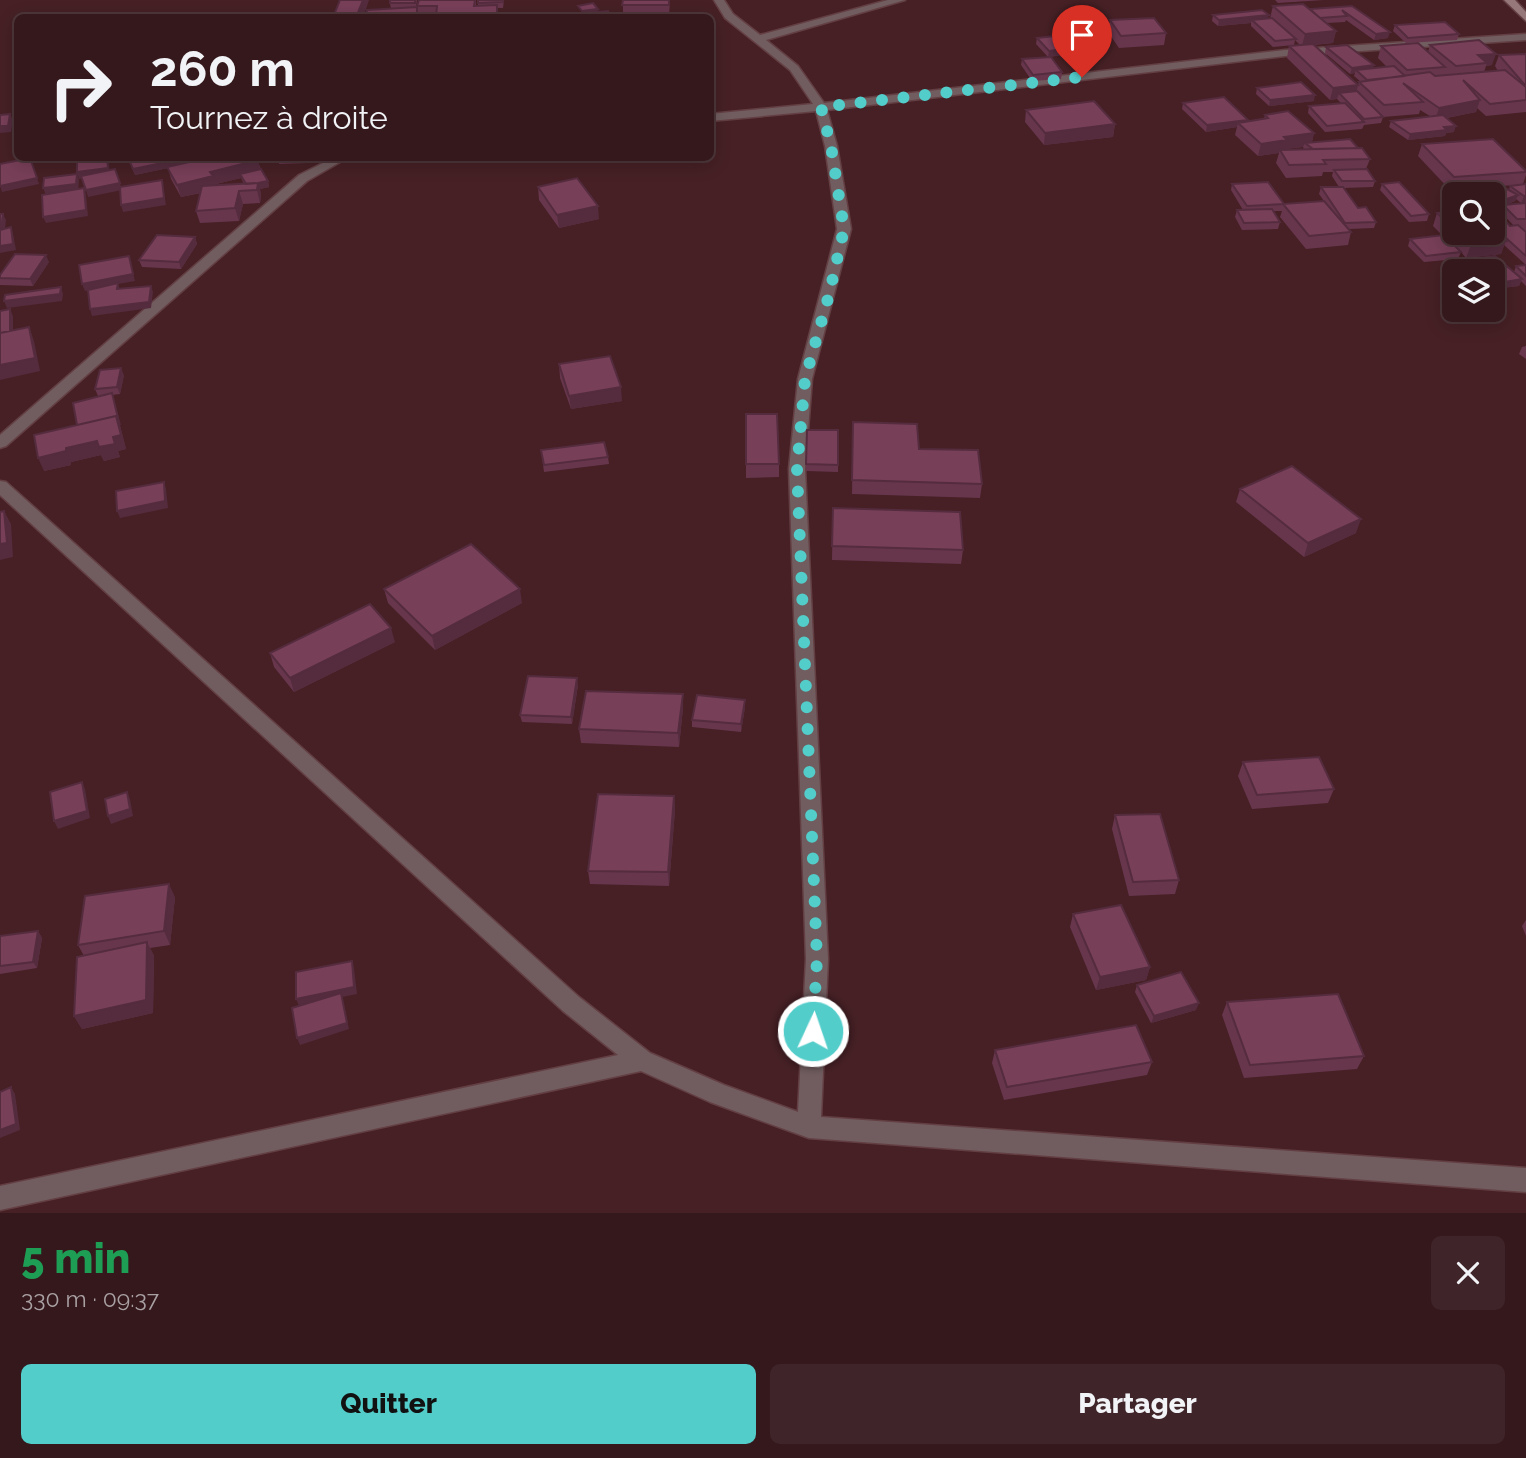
<!DOCTYPE html>
<html lang="fr">
<meta charset="utf-8">
<style>
body{margin:0;font-family:Raleway,sans-serif;background:#3f2529;color:#f1f3f6;height:100vh;display:flex;flex-direction:column;font-size:26px;white-space:nowrap}
*{box-sizing:border-box;margin:0}
p{font-size:23px;color:#a9a0a3}
.icon{flex:none;width:38px;height:38px;fill:none;stroke:currentColor;stroke-width:2;stroke-linecap:round;stroke-linejoin:round}
.map{position:relative;height:1213px;overflow:hidden}
.side{display:flex;flex-direction:column;background:#34181c;flex:1}
.side>*{flex:none}
.top-card{position:absolute;left:14px;top:14px;width:700px;height:147px;border-radius:10px;box-shadow:0 4px 18px #0003,0 0 0 2px #4e373b;background:#34181c;color:#f1f3f6;overflow:hidden}
.fabs{position:absolute;left:1442px;top:182px;display:grid;gap:14px}
.fabs a{display:grid;place-items:center;width:63px;height:63px;border-radius:10px;background:#34181c;box-shadow:0 4px 18px #0003,0 0 0 2px #4e373b;font-size:35px}
.pin{position:absolute;display:grid;place-items:center;width:60px;height:60px;color:#fff;margin:-72px -30px;border-radius:50% 50% 50% 0;rotate:-45deg;box-shadow:0 0 7px #0007}
.pin .icon{rotate:45deg}
.me{position:absolute;width:77px;margin:-38px;rotate:3deg;stroke-linejoin:round;filter:drop-shadow(0 0 5px #0008)}
.turn{display:flex;align-items:center;gap:24px;height:147px;padding:0 21px;font-size:32px}
.turn .icon{width:91px;height:91px;stroke-width:2.5}
.turn b{display:block;font-size:49px;line-height:60px}
.round{display:grid;place-items:center;flex:none;width:74px;height:74px;border-radius:10px;background:#3f2529}
.headline{display:flex;align-items:center;justify-content:space-between;height:119px;padding:0 21px}
h1{font-size:42px;font-weight:800;line-height:52px;color:#1e9e55}
.cta{display:flex;gap:14px;margin-top:auto;padding:14px 21px}
.cta a{flex:1;height:80px;border-radius:10px;background:#53cdca;color:#111;font-size:28px;font-weight:800;line-height:80px;text-align:center}
.cta a+a{background:#3f2529;color:#f1f3f6}
.map>svg:first-child{display:block}
</style>
<div class="map">
<svg width="1526" height="1213" viewBox="0 0 1526 1213">
<rect width="100%" height="100%" fill="#462025"/>
<g fill="none" stroke-linecap="round" stroke-linejoin="round">
<g stroke="#633f43" stroke-width="3">
<path id="street" d="M714,0h10l9,14 27,21 128,-35h17l-139,40 32,26 26,37 461,-53 241,-16v6l-241,16 -458,54 10,36 14,83 -39,150 -7,90 23,490 -7,158 705,51v24l-717,-54 -99,-36 -69,-31 -641,139v-24l618,-131 -55,-44 -563,-516v-14l6,1 573,515 71,56 74,32 74,27 8,-153 -17,-490 9,-90 39,-150 -12,-83 -9,-35 -106,10v-7l103,-10 -23,-34 -65,-52z
M333,158h14l-40,23 -301,265 -6,2v-13l299,-260z"/>
</g>
<g stroke="#633f43" stroke-width="3">
<path id="secondary" d="M1504,0h11l11,12v9z"/>
</g>
<use href="#street" fill="#715d5f" fill-rule="evenodd"/>
<use href="#secondary" fill="#97787a" fill-rule="evenodd"/>
</g>
<path fill="#67364d" fill-rule="evenodd" d="M340,0l23,18h-28l-1,-3z
M417,0l-1,7h1l2,-7h57v6l2,-1v-5h26l-1,8h-5v10h-62l1,-6h-19v6h-52l25,-9 -1,-6z
M623,0h47l-1,17h-46z
M1275,0h49l-46,3z
M1273,6l37,3 42,-3 36,32 -14,2 -28,-20 -1,2 -18,1 9,8 -3,12 -19,2 44,40 1,-3h2l-7,-6 1,-3 -5,1 -25,-21 1,-6 47,22 14,-2 -9,-9 3,-12 47,6 2,-7 49,-5 13,25 -6,1 -2,6 14,-1 -3,-5 4,-11 27,-1v58l-40,4 -9,-8 -1,4 -29,6 7,14 -8,1 -1,3 -37,4 -19,-13 2,-6 39,-5 -10,-6 -1,4 -36,3 -2,6 -17,2 -2,4 -37,3 -17,-19 1,-7 33,-2 -5,-5 -7,1 -43,-42 2,-12 11,-1 -5,-5 -1,5 -21,2 -22,-21v-3l-33,3 -6,-5 1,-6 57,3z
M1110,20l56,13 -2,12 -45,3 -11,-16z
M1395,25l64,9 -2,6 -51,3 -13,-12z
M1037,38l57,13 -46,6 -12,-13z
M1022,59l40,13 -1,7 -29,2 -11,-16z
M1257,88l57,13 -45,5 -13,-12z
M1183,103l65,17v1l16,-2 1,-4 49,18 -2,9 46,6 12,11 -4,10 9,12 -2,6 -29,1 14,20 18,14 -2,6 -25,1 2,3 -3,13 -42,4 -26,-32 2,-6h-9l7,11 -2,7 -36,1 -7,-13 2,-7h6l-12,-20 1,-6 52,20 40,-3 -5,-7 2,-7h18l-7,-11 1,-4h-10l-1,4 -36,2 -10,-15 3,-10 -21,3 -23,-21 2,-8 -31,5 -24,-23zM1303,147l1,3h-19v-1z
M1026,110l89,14 -2,13 -69,8 -19,-23z
M1422,144l104,27v4l-3,9 3,18 -5,1 -5,-4 -1,2 -9,4 20,-2v62l-22,-20 -3,9 -35,4 -5,-6 -3,7 -34,3 -16,-16 2,-7 33,-3 -10,-10 4,-13 17,-2v22h39v-39l-2,-7 -41,3 -32,-34zM1516,185l-6,1 -1,4 -8,-4zM1502,206l-2,5 14,15h-4l-15,-17z
M128,158l55,5 6,-1 -1,-4h68l5,11 7,12 1,6 -9,2 1,7 -1,7 -17,1 -4,17 -39,2 -4,-12 5,-18 -20,4 -10,-18 -3,-11 -33,7zM241,178l3,6 -28,2v-2z
M278,158h32l-2,5 -29,1z
M1382,184l47,30 -2,7 -18,1 -29,-32z
M538,187l61,32 -40,9 -20,-28z
M195,237l2,7 -16,25 -39,-2 -3,-7z
M1479,258l35,14 2,-6 10,-1v21l-5,-5 -2,5 -17,2 -9,-8v-9h-10l-6,-6z
M49,262l-16,24 -33,-1v-10z
M1526,346v13l-7,-5 3,-7z
M559,364l63,37 -51,8 -11,-31z
M124,375l-4,19 -8,1 14,54 -8,2 2,6 -16,4 -3,-6 -30,7v3l-27,6 33,-46 24,-29h-3l-3,-7z
M746,414l33,50v13l-33,1z
M853,422l66,27 63,35 -2,14 -128,-4z
M807,430h31v42l-32,-1z
M541,450l67,7 1,7 -65,8z
M1240,489l116,44 -52,24 -68,-55z
M833,508l130,42 -2,14 -129,-4z
M384,589l138,14 -87,47 -47,-47z
M395,642l-101,50 -20,-25 -4,-14z
M578,685l-6,39 -50,-2 -2,-7z
M745,707l-4,25 -49,-5v-7z
M683,708l-4,39 -98,-4 -2,-14z
M1243,762l91,27 -6,14 -76,6 -14,-33z
M674,796l1,14 -6,76 -79,-2 -2,-13z
M1115,815l64,65 -4,14 -46,2 -17,-67z
M175,897l-5,48 -20,3 4,8 -1,57 -71,16 -8,-13 10,-60 -6,-11z
M1073,914l77,53 -4,13 -50,10 -26,-63z
M1526,920v16l-4,-10z
M38,931l4,7 -5,30 -37,6v-38z
M1137,985l59,25 -45,13 -16,-31z
M1227,1002l137,54 -7,13 -113,9 -22,-63z
M995,1050l157,12 -5,13 -143,25 -12,-37z"/>
<path fill="#542c3e" d="M363,0h6l-6,18h-5l-1,-3z
M598,9v5l-15,3 -1,-6z
M1269,15l-2,6 -15,-1 -1,3 -33,3 1,-6z
M1336,31l-3,12 -31,3 3,-12z
M1390,32l-2,6 -14,2 2,-6z
M1095,45l-1,6 -46,6 1,-6z
M1496,54l-4,11 -6,1 1,-3 -9,-8z
M1374,65l-2,6 -16,-1 -1,3 -5,1 2,-6z
M1358,85l-3,12 -16,-4 -2,6 -7,1 3,-12z
M1315,95l-1,6 -45,5 1,-6z
M1480,100l-4,12 -41,8 4,-12z
M10,114l3,6 -2,12 -11,1v-7z
M1248,120l-1,6 -9,-3 -1,4 -31,5 1,-7z
M1115,124l-2,13 -69,8 1,-12z
M1456,126l-2,6 -8,1 -1,3 -37,4 2,-6z
M1314,133l-3,13 -6,-3 -2,4 -18,2 -1,3 -4,-2 -1,3 -21,3 3,-12 23,-7z
M94,158h15h-1l2,16 -31,5 -2,-7z
M182,159l1,6 -48,10 -2,-6z
M258,160l3,13 -21,1 1,4 -25,6 1,5 -36,8 -4,-12 33,-13z
M77,174l2,6 -1,11 -32,4 -3,-7z
M37,178l2,6 -37,8 -2,-6z
M162,180l4,25 -43,7 -2,-7z
M268,181l1,6 -9,2 1,7 -1,7 -3,-13 -10,-4z
M120,183l2,7 -34,7 -2,-7z
M84,188l2,7 2,21 -42,7 -3,-6z
M239,191l4,13 -4,17 -4,-13z
M1518,195l-3,6 -22,9v-6z
M1524,196h2v6l-5,1z
M598,206l1,13 -40,9 -2,-13z
M3,214l3,6 -1,9h-5v-7z
M11,227l2,7 3,16 -16,3v-7z
M195,237l2,7 -16,25 -2,-7z
M1506,241l-5,13 -35,4 5,-13z
M46,255l3,7 -16,24 -3,-7z
M129,256l6,25 -17,3 2,5h-3v-5l-32,7 -3,-7z
M1522,279l-3,7 -17,2 3,-6z
M151,286l2,6 -2,16 -59,8 -2,-7z
M61,287l2,7 -1,7 -55,7 -3,-7z
M10,309l3,7v23l-13,3z
M29,327l5,14 6,30 -40,9v-15z
M121,368l3,7 -4,19 -3,-7z
M621,387l1,14 -51,8 -2,-13z
M112,393l9,32h-1l6,24 -8,2 2,6 -16,4 -3,-6 -30,7v3l-27,6 -6,-13 28,-10 47,-11z
M164,482l2,7 2,19 -48,10 -3,-7z
M4,511l7,13 2,33 -13,3v-16z
M1361,519l-5,14 -52,24 4,-14z
M520,589l2,14 -87,47 -3,-14z
M391,628l4,14 -101,50 -4,-14z
M577,678l1,7 -6,39 -1,-7z
M683,694v14l-4,39 -1,-14z
M745,700v7l-4,25v-8z
M82,782l3,7 5,29 -32,11 -4,-8z
M127,792l3,7 3,17 -22,8 -3,-8z
M674,796l1,14 -6,76 -1,-14z
M169,884l6,13 -5,48 -6,-14z
M38,931l4,7 -5,30 -4,-6z
M147,942l7,14 -1,57 -71,16 -8,-13z
M352,961l2,7 3,26 -15,3 7,32 -49,16 -3,-7 45,-41 -43,9 -3,-7z
M1150,967l-4,13 -50,10 4,-13z
M1199,1003l-3,7 -45,13 3,-7z
M11,1087l4,7 5,36 -20,8v-8z"/>
<path fill="#783f59" stroke="#542c3e" stroke-width="2" d="M340,0h23l-6,15h-23z
M390,0h25v3h-25z
M419,0h56l-1,6 23,-1v13h-49l1,-2h-13l1,-10h-20z
M478,0h25v2l-25,1z
M623,0h46v5h-47z
M593,3l5,6 -16,2 -4,-5z
M1303,4l33,27 -31,3 -32,-28z
M1352,6l38,26 -14,2 -34,-24 5,6 -27,2 -10,-9z
M417,7v10l-51,1 1,-8z
M1262,10l7,5 -50,5 -6,-5z
M608,11l2,7h-32l-2,-4z
M1154,18l12,15 -45,3 -11,-16z
M1272,18l24,21 -21,2 -23,-21z
M1445,22l14,12 -51,4 -13,-13z
M1082,33l13,12 -46,6 -12,-13z
M1479,40l17,14 -18,1 9,8 -31,3 -26,-21z
M1418,43l27,24 -38,3 -26,-24z
M1313,44l45,41 -25,3 -44,-42z
M1347,45l27,20 -22,3 -26,-21z
M1526,54v30h-2l-25,-29z
M1051,57l11,15 -29,3 -11,-16z
M1394,66l11,10 -38,4 -11,-10z
M1505,70l21,17v13l-36,4 -27,-24 17,20 -41,8 -36,-25 20,19 -39,3 -25,-23 71,-10 5,4z
M1301,82l14,13 -45,5 -13,-12z
M1357,91l26,26 -19,2 -25,-26z
M1224,97l24,23 -41,5 -24,-22z
M1094,101l21,23 -70,9 -19,-23z
M1345,103l19,19 -37,4 -18,-20z
M1288,111l26,22 -30,4 3,3 -26,4 -23,-21 30,-5 -3,-3z
M10,114l-2,12h-8v-11z
M1443,115l13,11 -12,1 3,3 -37,4 -19,-13z
M1350,139l8,9 -45,1 -8,-6z
M1493,139l33,32v1l-72,5 -32,-33z
M1362,148l8,11 -47,1 3,4 -37,1 -9,-15z
M30,158l7,20 -37,8v-22z
M91,158h16l1,10 -31,4v-13z
M128,158h53l1,1 -49,10z
M207,158h49l2,2 -48,12 3,4 -36,9 -10,-18z
M115,169l5,14 -34,7 -5,-14z
M261,169l7,12 -10,2 -12,1 -6,-10z
M1367,169l8,12h-33l-8,-11z
M77,174l-1,10 -33,4 1,-10z
M577,178l21,28 -41,9 -19,-28z
M162,180l2,18 -43,7 -1,-18z
M1268,182l16,22 -37,2 -15,-22z
M1399,182l30,32 -18,2 -29,-32z
M258,183l-1,7 -18,1 -4,17 -39,3 6,-25z
M1498,184l20,11 -25,9v-10h-21z
M1526,184v12h-2l-14,-10z
M1321,187h22l15,21 8,-1 10,15 -31,1z
M84,188l2,22 -43,7 -1,-22z
M1324,201l27,31 -42,4 -26,-32z
M1526,203v16h-9l-14,-14z
M1493,207l17,19 8,-1 8,7v24l-31,-28 8,-2h-10z
M1272,209l8,13 -36,1 -7,-13z
M1454,211v18l-17,-16z
M0,214h3l-1,8h-2z
M11,227l2,17 -13,2v-16z
M1493,229l13,12 -35,4 -13,-12h35z
M157,235l38,2 -16,25 -40,-2z
M1444,235l17,17 -35,4 -16,-17z
M15,254l31,1 -16,24 -30,-1v-3z
M129,256l4,18 -51,10 -3,-19z
M1495,256l27,23 -17,3 -26,-24z
M1526,265v11l-10,-10z
M118,283l-1,6 34,-3 -2,16 -59,7 -2,-19z
M61,287l-1,7 -56,7 1,-6z
M10,309v22l-10,2v-22z
M29,327l6,31 -35,7v-32z
M610,356l11,31 -52,9 -10,-32z
M121,368l-4,19 -22,2 5,-19z
M112,393l6,25 -1,1 -1,-3 -39,9 -4,-22z
M746,414h31l2,50h-33z
M116,416l5,19 -8,2 2,7 -16,3 -2,-6 -31,7v3l-28,7 -4,-23z
M853,422l64,2 2,25 59,1 4,34 -130,-4z
M807,430h31v35l-32,-1z
M604,442l4,15 -64,8 -3,-15z
M1292,466l69,53 -53,24 -68,-54z
M164,482l1,19 -48,10 -1,-20z
M833,508l127,4 3,38 -131,-4z
M4,511l3,32 -7,1v-32z
M471,544l49,45 -88,47 -48,-47z
M370,604l21,24 -101,50 -20,-25z
M528,676l49,2 -6,39 -51,-2z
M586,691l97,3 -5,39 -99,-4z
M697,695l48,5 -4,24 -49,-4z
M1319,757l15,32 -77,6 -14,-33z
M82,782l5,29 -33,10 -4,-29z
M127,792l3,17 -22,7 -3,-17z
M598,794l76,2 -6,76 -80,-1z
M1160,814l19,66 -46,2 -18,-67z
M169,884l-5,47 -86,14 7,-49z
M1121,905l29,62 -50,10 -27,-63z
M38,931l-5,31 -33,4v-30z
M147,942l-1,58 -72,16 3,-59z
M352,961l2,26 -58,12v-27z
M1181,972l18,31 -45,13 -17,-31z
M341,993l6,30 -50,15 -5,-30z
M1338,994l26,62 -114,9 -23,-63z
M1136,1025l16,37 -145,25 -12,-37z
M11,1087l5,37 -16,6v-38z"/>
<g fill="none" stroke-linecap="round" stroke-linejoin="round">
<path stroke="#53cdca" stroke-width="12" stroke-dasharray="0 21.6" d="M813,1031l4,-72 -20,-490 8,-90 24,-84 15,-66 -13,-83 -10,-39 261,-30"/>
</g>
</svg>
<div class="fabs">
<a><svg class="icon" aria-label="search" viewBox="0 0 24 24"><circle cx="10" cy="10" r="6"/><path d="M15 15l6 6"/></svg></a>
<a><svg class="icon" aria-label="layers" viewBox="0 0 24 24"><path d="M12 4l9 5-9 5-9-5zM3 14l9 5 9-5"/></svg></a>
</div>
<div class="pin" style="left:1082px;top:77px;background:#d93025"><svg class="icon" aria-label="arrive" viewBox="0 0 24 24"><path d="M6 21V4h12l-3 4 3 4H6"/></svg></div>
<svg class="me" style="left:813px;top:1031px" viewBox="-20 -20 40 40"><circle r="17" fill="#53cdca" stroke="#fff" stroke-width="3"/><path d="M0-11L8 9 0 5-8 9z" fill="#fff"/></svg>
<div class="top-card">
<div class="turn"><svg class="icon" aria-label="right" viewBox="0 0 24 24"><path d="M7 20v-9h11M14 6l5 5-5 5"/></svg><div><b>260 m</b>Tournez à droite</div></div>
</div>
</div>
<section class="side">
<div class="headline"><div><h1>5 min</h1><p>330 m · 09:37</p></div><a class="round"><svg class="icon" aria-label="close" viewBox="0 0 24 24"><path d="M6 6l12 12M18 6L6 18"/></svg></a></div>
<div class="cta"><a>Quitter</a><a>Partager</a></div>
</section>
